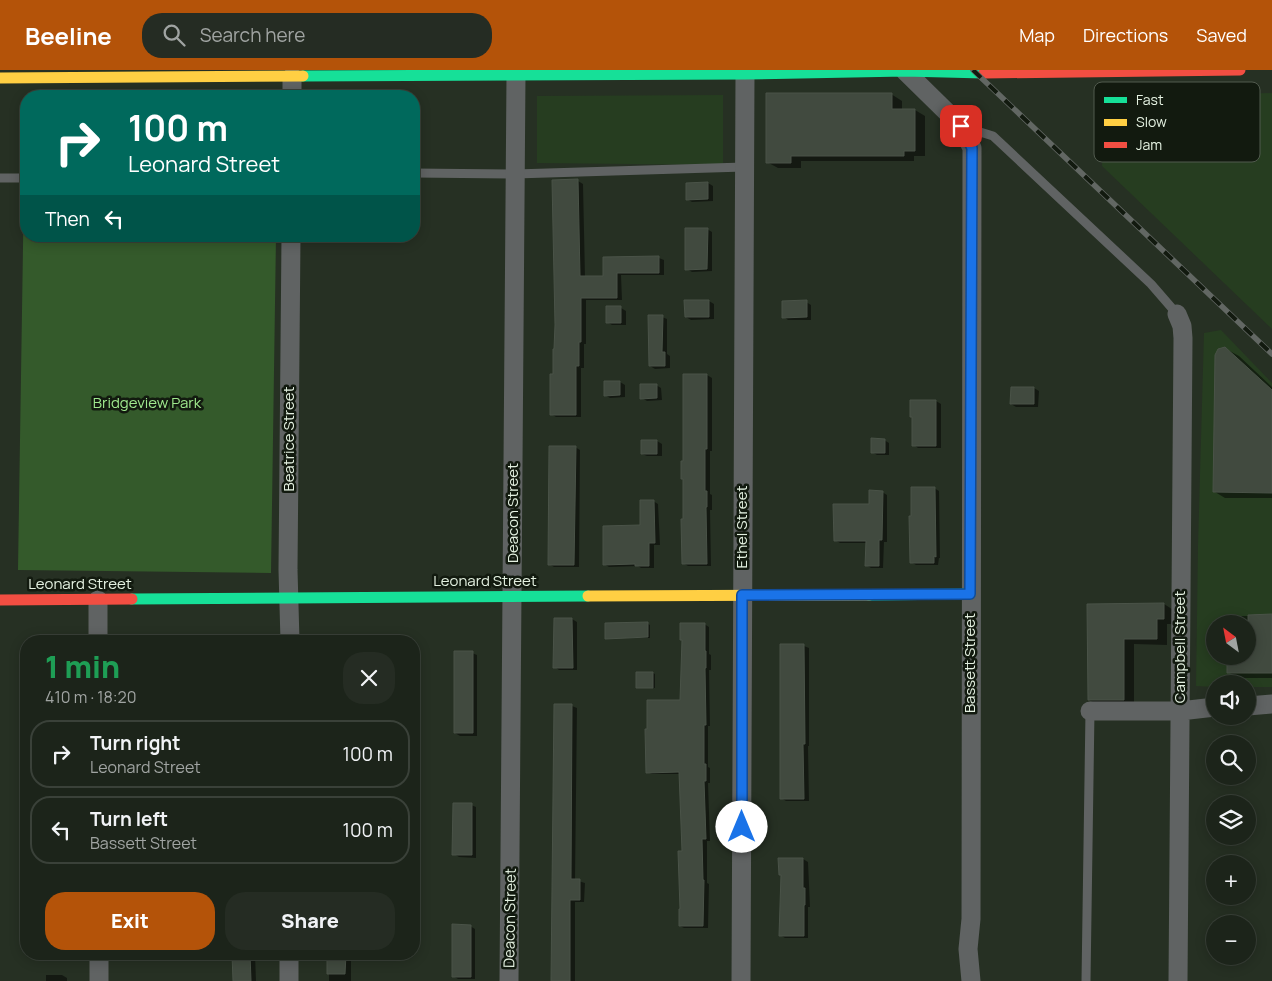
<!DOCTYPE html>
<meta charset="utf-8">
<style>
body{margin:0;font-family:Manrope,sans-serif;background:#252c23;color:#f1f3f6;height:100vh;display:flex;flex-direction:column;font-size:19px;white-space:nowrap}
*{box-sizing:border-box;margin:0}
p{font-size:16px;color:#a0a4a2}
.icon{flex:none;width:28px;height:28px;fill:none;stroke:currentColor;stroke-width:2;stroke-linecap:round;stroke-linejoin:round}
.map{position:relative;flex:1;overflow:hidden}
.sheet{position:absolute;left:20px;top:565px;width:400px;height:325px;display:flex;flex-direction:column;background:#1c241a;border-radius:20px;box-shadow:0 2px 12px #0003,0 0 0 1px #3a4139}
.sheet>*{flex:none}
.banner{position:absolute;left:20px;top:20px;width:400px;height:152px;border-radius:20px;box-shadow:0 2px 12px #0003,0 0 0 1px #3a4139;background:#00695c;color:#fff;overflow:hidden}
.needle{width:32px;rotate:328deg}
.fabs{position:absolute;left:1206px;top:545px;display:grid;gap:10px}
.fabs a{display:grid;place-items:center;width:50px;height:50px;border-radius:50%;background:#1c241a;box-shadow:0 2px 12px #0003,0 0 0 1px #3a4139;font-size:25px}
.pin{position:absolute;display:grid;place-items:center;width:42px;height:42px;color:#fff;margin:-21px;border-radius:10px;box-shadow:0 2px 8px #0006}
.me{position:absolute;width:55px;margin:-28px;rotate:0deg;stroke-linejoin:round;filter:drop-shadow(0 0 4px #0008)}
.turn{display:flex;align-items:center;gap:18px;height:105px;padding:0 25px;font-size:22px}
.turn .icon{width:65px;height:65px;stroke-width:2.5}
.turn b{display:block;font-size:35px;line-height:42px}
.then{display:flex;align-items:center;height:48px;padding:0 25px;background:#0003;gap:10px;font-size:19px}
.round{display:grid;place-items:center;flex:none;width:52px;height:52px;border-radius:20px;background:#252c23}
.summary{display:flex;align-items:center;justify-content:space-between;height:85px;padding:0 25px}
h1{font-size:30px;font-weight:800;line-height:38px;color:#1e9e55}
.cta{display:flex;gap:10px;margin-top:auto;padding:10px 25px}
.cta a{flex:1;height:58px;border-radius:20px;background:#b45309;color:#fff;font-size:20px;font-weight:800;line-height:58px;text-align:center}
.cta a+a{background:#252c23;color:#f1f3f6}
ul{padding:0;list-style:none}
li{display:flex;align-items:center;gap:15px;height:68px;margin:0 10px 8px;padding:0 15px;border:2px solid #3a4139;border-radius:20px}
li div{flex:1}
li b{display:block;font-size:19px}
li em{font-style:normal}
header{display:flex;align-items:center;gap:30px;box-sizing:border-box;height:70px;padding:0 25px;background:#b45309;color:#fff}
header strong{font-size:24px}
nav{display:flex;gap:28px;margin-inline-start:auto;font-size:18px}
.search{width:350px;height:45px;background:#252c23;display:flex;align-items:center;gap:12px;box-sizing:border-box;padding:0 18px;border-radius:20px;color:#a0a4a2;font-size:19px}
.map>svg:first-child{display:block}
</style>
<header>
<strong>Beeline</strong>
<div class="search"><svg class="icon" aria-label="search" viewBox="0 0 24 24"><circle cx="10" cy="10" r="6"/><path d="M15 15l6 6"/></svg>Search here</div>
<nav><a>Map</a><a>Directions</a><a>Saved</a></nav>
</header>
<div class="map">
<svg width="1272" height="911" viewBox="0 0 1272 911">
<rect width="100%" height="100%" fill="#263023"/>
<path fill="#263d20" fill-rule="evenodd" d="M1272,23v236l-170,-163 4,-69z
M723,25v70l-186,-2v-67z
M1221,260l51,53v304h-24v-3h-33v3l-19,-1 2,-140 6,-213zM1215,554h33v32h-33z"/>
<path fill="#345a2b" d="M24,112h2v54h250l-5,337 -253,-3z"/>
<path fill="#0007" d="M891,24l11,7v9h13l10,6v40h-11v5h-113v7h-23l-11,-6z
M578,111l5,3 2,93h19l55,-19 5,2v15h-43l1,25h-36v44h-2v24h-3v49h-25l-5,-3 5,-64z
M708,113l5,3v15l-21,1 -5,-3z
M707,159l5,3v39l-20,1 -5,-3z
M709,231l5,3v15l-23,1 -5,-3z
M806,232l5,3v15h-23l-4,-3z
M607,238h14l5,3v14h-14l-5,-3z
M662,247l5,2v35l3,2v12l-15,1 -5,-3z
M1228,280l11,6 33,31v111h-47l-10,-6z
M684,305h23l5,3v73h-2v43l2,1v15h-2l1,56h-23l-5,-3z
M620,312l5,3v12l-15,1 -5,-3z
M656,315l5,3 1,12 -15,1 -5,-3z
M1034,318l5,3 -1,16h-22l-5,-3z
M936,331l5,3v44h-23l-4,-3z
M884,370l5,3v12h-12l-5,-3z
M657,371l5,3v12h-15l-5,-2z
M575,377l5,3 -1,117h-25l-5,-3z
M934,418l5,3 1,67h-1l-1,7h-22l-5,-3z
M882,422l5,3v47h-3l-1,26h-12l-5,-3 1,-22h-27l-5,-3z
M653,431l5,3 2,41h-6v23h-13l-3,-2 -29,1 -5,-3 37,-38z
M1164,534l11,7v13h-8v21l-33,-1v61l-34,1 -11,-6 -1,-95z
M1227,546h45v62h-33l-11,-6 20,-16v-32h-21z
M572,549l5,3v48h-18l-4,-3z
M648,554l2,1v13h-44z
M704,554l5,3v27l2,1v15h-2l1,56h-2v41l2,1v15h-2l2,58h-3v42l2,1 -1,44h-24l-4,-2 3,-74 -2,-78h-29l-5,-2 34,-71z
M804,576l5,2v98h-1l1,55h-23l-5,-3z
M472,583l5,2v81h-17l-5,-3z
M653,603l2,1v14l-18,-1z
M572,636l5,2 -2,172 10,3 -1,19h-9v79h-23z
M471,735l5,2v51l-17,-1 -5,-3z
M803,789l5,3 2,45h-2v31h-23l-5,-3z
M470,856l5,3v50h-17l-5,-3z
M233,884h22l1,27h-22z
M329,884h22v27h-22z
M46,905h16l5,3v3h-21z"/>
<path fill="#414a3f" stroke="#4a5348" d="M766,23h126v16h23v42h-11v5h-113v7h-25z
M578,109l2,97h23v-19l56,-1v17h-42v25h-36v44h-2v24h-3v49h-26v-41h3v-25h1l1,-24 -3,-145z
M708,112v17l-22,1v-17z
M685,158h23l-1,41 -22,1z
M684,230h25v17h-24z
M807,230v17l-25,1v-17z
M606,236h15v17h-15z
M648,245h15l-1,37h3v14h-16z
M1225,277l47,43v103l-59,-1 2,-137 3,-6z
M683,304h24v75h-2v42h2v16h-1l1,57h-25l-1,-45h2v-40h-2v-18h2z
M604,311h16v14l-16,1z
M640,314h17v14l-17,1z
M1011,317h23v17h-24z
M910,330h26v46h-24v-29h-2z
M871,368l14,1v14h-14z
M641,370h16v14h-16z
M549,376h27l-2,119h-26z
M911,417h24l1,70 -2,-1v7h-24l-1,-47h2z
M869,420l14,1 -1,49h-3v26h-14l1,-25h-32l-1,-37h36z
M640,430h14l1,43h-6v23h-14v-2l-32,1v-39l37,-1z
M1164,533v16h-7v20h-33v61h-36l-1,-96z
M1272,544v59h-45v-17h21v-41z
M554,548h18l1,50h-20z
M648,552v15l-43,2v-16z
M680,553h25v28h1v17h-1l1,57h-2v39h2v17h-2l2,58h-4l1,41h1l-1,46h-24v-17h1l-2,-58h4l-3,-79 -33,1 -1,-44h2v-29h33l2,-60h-2z
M780,574h24l1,100h-2l1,55h-24z
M454,581h19v82h-19z
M636,602h17v16h-17z
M554,634h18l-1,175h9v21h-10v81h-19z
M453,733h19v52h-20z
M778,788h25v30h2v17h-1v31h-25l2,-61h-2z
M452,854l19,1v52h-19z
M232,884h18l1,27h-18z
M327,884h19l-1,20h-18z"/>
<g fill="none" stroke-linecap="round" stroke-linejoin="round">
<path stroke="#606363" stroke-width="9" d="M964,57l29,9 158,148 26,30
M414,103l101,1 229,-7
M0,108h26
M1086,911l4,-270"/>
<path stroke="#606363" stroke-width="19" d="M905,1l56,55 11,22 -1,771 -3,30 3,32
M292,26v-19
M1177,244l5,12 1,12 -5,643
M98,530v41
M290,571l-2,-71 3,-334
M1248,636l24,-2
M1090,641h90l35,-4
M99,884v27
M289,911v-27
M509,911l7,-906
M741,911l4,-907"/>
<path stroke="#16e098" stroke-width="11" d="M303,6l442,-2 160,-3 79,2
M869,525l101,-1
M132,529l456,-3"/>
<path stroke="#ffcf43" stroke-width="11" d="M0,8l303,-2
M588,526l281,-1"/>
<path stroke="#f24e42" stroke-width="11" d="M984,3l256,-3
M0,530l132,-1"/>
<g stroke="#626763" stroke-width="5.5">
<path id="rail" d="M973,0l299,284"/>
</g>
<use href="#rail" stroke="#121a0f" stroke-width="4" stroke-dasharray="11" stroke-linecap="butt"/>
</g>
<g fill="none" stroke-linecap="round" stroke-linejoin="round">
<g stroke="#114b97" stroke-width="12">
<path id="route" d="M742,757v-232l228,-1 2,-446 -11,-22"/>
</g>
<use href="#route" stroke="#1a73e8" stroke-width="9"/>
</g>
<g text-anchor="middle" stroke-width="5" stroke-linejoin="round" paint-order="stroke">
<g font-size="15" fill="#9fe98e" stroke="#121a0f">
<text x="147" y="338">Bridgeview Park</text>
</g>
<g font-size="15" fill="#e4f1e1" stroke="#121a0f">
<text transform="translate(289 369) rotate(-90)" y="5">Beatrice Street</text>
<text transform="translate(513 443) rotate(-90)" y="5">Deacon Street</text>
<text transform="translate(742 457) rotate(-90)" y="5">Ethel Street</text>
<text x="485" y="516">Leonard Street</text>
<text x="80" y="519">Leonard Street</text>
<text transform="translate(1180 577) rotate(-90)" y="5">Campbell Street</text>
<text transform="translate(970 593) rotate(-90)" y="5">Bassett Street</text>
<text transform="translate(510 848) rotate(-89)" y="5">Deacon Street</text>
</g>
</g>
<rect x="1094" y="12" width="166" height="80" rx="8" fill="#121a0f" stroke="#515a4e" stroke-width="1"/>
<rect x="1104" y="27" width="23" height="6" fill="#16e098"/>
<rect x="1104" y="49" width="23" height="7" fill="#ffcf43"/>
<rect x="1104" y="72" width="23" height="6" fill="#f24e42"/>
<g font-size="14" fill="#e4f1e1">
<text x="1136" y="35">Fast</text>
<text x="1136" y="57">Slow</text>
<text x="1136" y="80">Jam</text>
</g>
</svg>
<div class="fabs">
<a><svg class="needle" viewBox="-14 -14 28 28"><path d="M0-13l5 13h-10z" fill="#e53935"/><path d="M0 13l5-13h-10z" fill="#a0a4a2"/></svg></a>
<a><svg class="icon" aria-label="sound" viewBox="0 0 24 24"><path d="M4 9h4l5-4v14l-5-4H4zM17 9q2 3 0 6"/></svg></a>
<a><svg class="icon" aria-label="search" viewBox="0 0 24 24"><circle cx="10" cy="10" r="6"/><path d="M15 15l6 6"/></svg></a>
<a><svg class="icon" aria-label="layers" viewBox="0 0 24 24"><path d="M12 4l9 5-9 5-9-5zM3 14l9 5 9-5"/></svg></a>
<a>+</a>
<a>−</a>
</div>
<div class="pin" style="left:961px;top:56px;background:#d93025"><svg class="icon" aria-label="arrive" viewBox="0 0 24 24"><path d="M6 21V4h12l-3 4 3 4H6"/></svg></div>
<svg class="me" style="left:742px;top:757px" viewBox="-20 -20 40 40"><circle r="19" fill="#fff"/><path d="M0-13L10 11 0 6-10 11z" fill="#1a73e8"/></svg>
<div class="banner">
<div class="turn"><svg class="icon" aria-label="right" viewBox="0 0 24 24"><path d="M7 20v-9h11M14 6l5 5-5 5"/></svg><div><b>100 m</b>Leonard Street</div></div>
<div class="then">Then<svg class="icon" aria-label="left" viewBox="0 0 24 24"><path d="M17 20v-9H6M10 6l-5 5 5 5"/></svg></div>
</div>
<section class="sheet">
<div class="summary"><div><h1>1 min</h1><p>410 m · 18:20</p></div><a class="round"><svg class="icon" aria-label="close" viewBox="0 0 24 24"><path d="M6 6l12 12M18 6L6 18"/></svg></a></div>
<ul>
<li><svg class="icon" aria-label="right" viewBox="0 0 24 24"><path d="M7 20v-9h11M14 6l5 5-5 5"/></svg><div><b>Turn right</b><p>Leonard Street</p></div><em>100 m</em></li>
<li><svg class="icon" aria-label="left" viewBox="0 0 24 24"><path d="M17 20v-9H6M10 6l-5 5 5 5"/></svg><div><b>Turn left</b><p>Bassett Street</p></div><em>100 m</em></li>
</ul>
<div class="cta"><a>Exit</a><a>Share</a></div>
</section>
</div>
